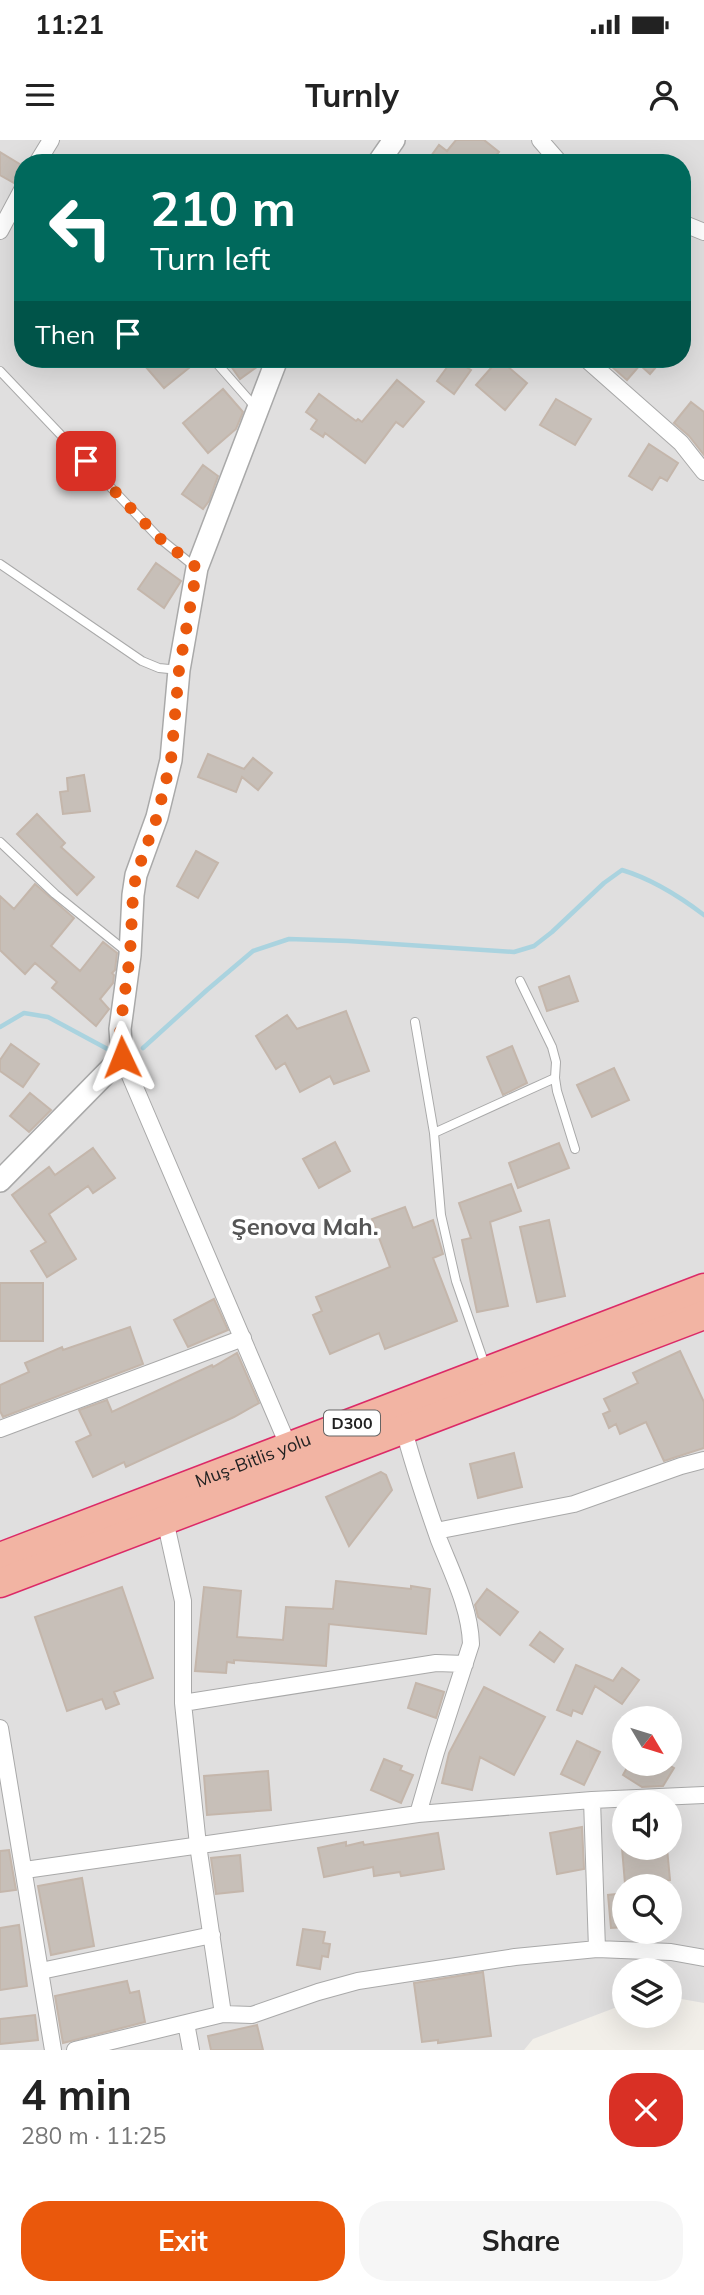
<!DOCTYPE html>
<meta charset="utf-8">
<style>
body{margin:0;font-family:Mulish,sans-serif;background:#f6f6f6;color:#222;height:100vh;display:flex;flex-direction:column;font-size:26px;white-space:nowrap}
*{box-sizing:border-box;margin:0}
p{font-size:23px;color:#767676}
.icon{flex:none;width:38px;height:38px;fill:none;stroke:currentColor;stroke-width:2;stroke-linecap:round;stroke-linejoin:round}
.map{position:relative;height:1910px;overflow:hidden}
.sheet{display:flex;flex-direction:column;background:#fff;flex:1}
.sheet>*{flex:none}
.top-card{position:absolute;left:14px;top:14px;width:677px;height:214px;border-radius:28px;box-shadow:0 7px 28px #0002;background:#00695c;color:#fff;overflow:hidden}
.needle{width:46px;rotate:128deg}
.fabs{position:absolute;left:612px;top:1566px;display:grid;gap:14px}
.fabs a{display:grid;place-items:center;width:70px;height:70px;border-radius:50%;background:#fff;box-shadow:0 7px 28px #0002;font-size:35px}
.pin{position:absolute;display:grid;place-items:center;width:60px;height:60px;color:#fff;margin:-30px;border-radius:14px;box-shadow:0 4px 10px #0006}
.me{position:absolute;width:77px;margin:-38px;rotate:358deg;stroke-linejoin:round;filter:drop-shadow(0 0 5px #0008)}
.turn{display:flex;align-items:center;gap:24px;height:147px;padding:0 21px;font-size:32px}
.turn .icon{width:91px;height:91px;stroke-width:2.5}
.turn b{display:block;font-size:49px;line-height:60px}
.then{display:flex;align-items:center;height:66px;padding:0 21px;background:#0003;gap:14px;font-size:26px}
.round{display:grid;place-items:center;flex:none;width:74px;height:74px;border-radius:28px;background:#f6f6f6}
.summary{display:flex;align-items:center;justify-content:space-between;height:119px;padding:0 21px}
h1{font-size:42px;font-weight:700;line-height:52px}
.cta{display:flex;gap:14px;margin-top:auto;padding:14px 21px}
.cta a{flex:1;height:80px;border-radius:28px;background:#ea580c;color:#fff;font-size:28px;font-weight:700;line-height:80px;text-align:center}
.cta a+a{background:#f6f6f6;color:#222}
.status{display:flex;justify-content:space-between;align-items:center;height:49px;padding:0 35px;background:#fff;direction:ltr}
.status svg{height:19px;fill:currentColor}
header{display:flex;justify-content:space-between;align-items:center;height:91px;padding:0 21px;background:#fff;font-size:32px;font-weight:700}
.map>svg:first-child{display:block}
</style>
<div class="status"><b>11:21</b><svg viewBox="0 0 49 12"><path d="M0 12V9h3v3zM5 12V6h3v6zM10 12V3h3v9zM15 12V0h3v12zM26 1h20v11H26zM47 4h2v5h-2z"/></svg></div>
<header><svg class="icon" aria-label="menu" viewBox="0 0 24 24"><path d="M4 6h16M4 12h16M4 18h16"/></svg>Turnly<svg class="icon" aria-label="person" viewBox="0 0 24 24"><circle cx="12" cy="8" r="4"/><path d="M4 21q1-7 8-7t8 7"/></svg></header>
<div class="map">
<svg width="704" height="1910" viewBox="0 0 704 1910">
<rect width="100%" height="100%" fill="#f2efe9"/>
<path fill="#e0dfdf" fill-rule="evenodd" d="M0,0h704v1863l-34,-6v-27h-45v34l-92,35 -9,11h-524zM23,23h659v196h-659zM625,1578h45v46h-45zM625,1662h45v46h-45zM625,1746h45v46h-45z"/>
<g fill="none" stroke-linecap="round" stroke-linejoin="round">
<path stroke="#aad3df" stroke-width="4.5" d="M0,887l24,-14 24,4 65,35
M143,908l64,-58 46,-39 36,-12 59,2 166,11 20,-6 18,-14 52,-49 18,-13c30,9 57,26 82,45"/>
</g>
<path fill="#c7bfb8" stroke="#c4b6ab" stroke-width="2" d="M456,0h28l15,12 -9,11h-64l13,-18 8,6z
M0,12l23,14v8l-9,9 -14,-8z
M139,219h61l-36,29z
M226,219h37l-2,5 -21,15z
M453,219l18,11 -17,24 -17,-13z
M499,219l28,24 -22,27 -29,-25z
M617,219h46l-13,15 -10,-9 -13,15 -16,-14z
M397,240l27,22 -21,25 -7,-5 -31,41 -40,-30 -2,4 -12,-8 6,-9 -11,-8 13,-18 37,27 2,-2 4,3z
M223,249l20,23 -7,17 -28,24 -25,-30z
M556,259l35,20 -16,26 -35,-20z
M691,262l13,10v43l-15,-19 -15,-13z
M649,304l29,19 -11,18 -7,-4 -8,13 -23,-14z
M203,325l15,11 -9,25 -6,8 -21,-15z
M156,423l25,18 -17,27 -26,-19z
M208,614l36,15 9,-11 19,15 -14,17 -16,-13 -6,15 -38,-15z
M84,635l6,36 -27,3 -3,-22 8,-1 -1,-13z
M37,674l28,29 -4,4 33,30 -17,18 -60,-61z
M196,711l22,12 -20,35 -21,-12z
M35,744l39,34 -23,28 29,25 23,-29 14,11 -2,17 -3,3 2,2 -1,8 -13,16 9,10 -13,17 -44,-38 5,-6 -22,-19 -10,11 -25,-24v-54l14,13z
M569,836l9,25 -31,10 -8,-24z
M346,871l23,60 -35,13 -4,-8 -30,16 -15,-29 -9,6 -20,-33 31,-21 10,14z
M11,904l28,20 -16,23 -23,-16v-11z
M512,906l15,37 -24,12 -16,-38z
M614,928l15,32 -37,17 -15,-32z
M30,953l21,17 -22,22 -19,-16z
M335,1002l15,29 -31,17 -16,-29z
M559,1003l10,25 -51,20 -9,-25z
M93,1008l22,30 -22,15 -5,-7 -39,28 27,45 -29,18 -16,-26 15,-9 -34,-47 37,-28 6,8z
M511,1044l10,27 -31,11 18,84 -31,6 -15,-72 9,-2 -12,-35z
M405,1067l8,21 20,-8 10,34 -10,4 24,63 -72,28 -6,-16 -49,21 -17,-39 9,-4 -6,-14 74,-30 -18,-48z
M549,1080l16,76 -28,6 -17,-75z
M0,1143h43v58h-43z
M214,1159l14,31 -40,17 -14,-27z
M130,1187l13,37 -140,53 -3,-6v-26l29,-13 -4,-9 37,-16 1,3z
M680,1211l24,51v46l-40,13 -18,-39 -26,12 -4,-10 -7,4 -6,-14 7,-3 -6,-12 34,-16 -5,-10z
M237,1213l22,50 -25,14 -108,50 -2,-5 -31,15 -17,-35 15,-7 -12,-25 28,-10 5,12 100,-47 1,2z
M514,1313l8,34 -44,11 -8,-34z
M381,1332l5,3 6,15 -43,56 -23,-49z
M336,1441l75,8v-3l19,3 -4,45 -97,-10 -3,42 -92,-6v3l-7,-1 -1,11 -31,-2 9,-84 37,4 -4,46 46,3 3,-33 47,2z
M122,1447l31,91 -39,14 5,12 -13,5 -4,-10 -35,12 -32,-94z
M487,1449l31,23 -18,23 -22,-18 -3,-12z
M540,1492l23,17 -9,13 -24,-17z
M576,1525l37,16 9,-13 17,12 -17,24 -27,-18 -13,28 -9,-4 -2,6 -14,-6z
M416,1543l28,9 -8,26 -28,-10z
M484,1547l61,30 -31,58 -34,-18 -8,33 -30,-7 7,-30z
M577,1601l23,11 -16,33 -23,-11z
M384,1619l18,7 -2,4 13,5 -12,28 -30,-13z
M629,1624h38l7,4 -11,18 -21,1 -19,-12z
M268,1631l3,39 -64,5 -3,-39z
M582,1687l2,42 -27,5 -7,-41z
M438,1693l6,36 -43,7 -1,-4 -26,4 -1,-9 -49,10 -6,-29 28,-6v4l17,-4 1,3z
M622,1708h45l3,32 -45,4z
M9,1710l7,40 -16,2v-41z
M240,1715l3,36 -27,3 -5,-36z
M82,1738l12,68 -43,9 -13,-69z
M625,1753v34l-14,1 -3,-33z
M19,1785l8,61 -27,4v-62z
M303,1789l22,3 -2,11 7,1 -2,13 -6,-1 -2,13 -23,-4z
M483,1832l8,64 -53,7v-3l-16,2 -8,-59z
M127,1841l3,12 9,-2 6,31 -82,21 -8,-47z
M35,1875l3,25 -38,4v-25z
M257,1885l6,25h-52l-3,-14z"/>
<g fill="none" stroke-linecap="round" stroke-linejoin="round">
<g stroke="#a9a9a9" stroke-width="10">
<path id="service" d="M213,219l44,50
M0,231l158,166 37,30
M0,424l142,97 17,7 20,2
M0,702l55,52 72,58
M520,841l32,66 4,15 -1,16 2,13 18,58
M415,882l19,111 7,82 15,66 30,87
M434,993l121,-55"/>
</g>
<g stroke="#a9a9a9" stroke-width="18">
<path id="minor" d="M540,0l20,23
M37,23l14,-23
M682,83l22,9
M0,91l23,-43
M586,219l95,84 23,29
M122,917l169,395
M0,1289l243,-91
M404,1290c10,38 22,73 35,110 13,33 31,68 32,104l-35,108 -18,62
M165,1380l18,81v102l15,142 25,169
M436,1391l138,-27 107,-38 23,-6
M183,1563l253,-40 29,1
M0,1588l53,322
M592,1660l5,149
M25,1730l393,-56 174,-14 112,-5
M41,1831l171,-36
M186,1883l5,27
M75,1910l148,-36 29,1 66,-23 40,-11 157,-24 82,-8 74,3 33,6"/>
</g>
<g stroke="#a9a9a9" stroke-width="24">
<path id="tertiary" d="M378,23l16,-23
M0,1041l122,-124 -2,-28 10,-74 3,-60 3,-20 21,-58 14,-57 8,-90 18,-102 80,-209"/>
</g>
<g stroke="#dc2a67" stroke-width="31">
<g id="trunk">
<path id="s1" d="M0,1417l704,-269"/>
<path d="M0,1443l704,-268"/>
</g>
</g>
<use href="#service" stroke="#fff" stroke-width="8"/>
<use href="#minor" stroke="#fff" stroke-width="16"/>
<use href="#tertiary" stroke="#fff" stroke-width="21"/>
<use href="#trunk" stroke="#f2b4a3" stroke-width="28"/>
</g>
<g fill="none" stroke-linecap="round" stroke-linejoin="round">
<path stroke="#ea580c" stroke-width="12" stroke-dasharray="0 21.6" d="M86,321l72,76 39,31 -18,102 -8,90 -14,57 -21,58 -3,20 -3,60 -10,74 2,28"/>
</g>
<g text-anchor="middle" stroke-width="7" stroke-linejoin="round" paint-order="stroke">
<rect fill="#fff" stroke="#646464" stroke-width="2" x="324" y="1270.5" width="56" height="25" rx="5"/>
<g font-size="16" font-weight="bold" fill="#222">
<text x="352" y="1289">D300</text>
</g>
<g font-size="18" fill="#222" stroke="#fff">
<text dy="6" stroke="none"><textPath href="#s1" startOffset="271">Muş-Bitlis yolu</textPath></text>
</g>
<g font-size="24" font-weight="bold" fill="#555" stroke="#fff">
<text x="305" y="1095">Şenova Mah.</text>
</g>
</g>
</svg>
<div class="fabs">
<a><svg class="needle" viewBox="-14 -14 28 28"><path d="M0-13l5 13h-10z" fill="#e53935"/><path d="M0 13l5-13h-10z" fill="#767676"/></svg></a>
<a><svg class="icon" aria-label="sound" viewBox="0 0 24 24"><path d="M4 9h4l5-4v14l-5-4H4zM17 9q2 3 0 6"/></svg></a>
<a><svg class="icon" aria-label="search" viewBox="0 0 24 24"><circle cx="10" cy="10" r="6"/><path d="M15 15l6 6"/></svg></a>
<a><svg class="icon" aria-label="layers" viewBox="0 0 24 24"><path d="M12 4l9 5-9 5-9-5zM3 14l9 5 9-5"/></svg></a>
</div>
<div class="pin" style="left:86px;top:321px;background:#d93025"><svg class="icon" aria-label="arrive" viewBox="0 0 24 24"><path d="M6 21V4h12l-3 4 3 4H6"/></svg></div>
<svg class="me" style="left:122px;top:917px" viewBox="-20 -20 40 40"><path d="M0-17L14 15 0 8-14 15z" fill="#ea580c" stroke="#fff" stroke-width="4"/></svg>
<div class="top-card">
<div class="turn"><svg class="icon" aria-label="left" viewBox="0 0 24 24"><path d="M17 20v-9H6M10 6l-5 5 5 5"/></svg><div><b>210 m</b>Turn left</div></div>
<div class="then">Then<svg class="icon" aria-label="arrive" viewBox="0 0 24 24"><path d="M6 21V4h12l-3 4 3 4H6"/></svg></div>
</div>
</div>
<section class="sheet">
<div class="summary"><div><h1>4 min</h1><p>280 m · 11:25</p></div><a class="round" style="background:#d93025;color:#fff"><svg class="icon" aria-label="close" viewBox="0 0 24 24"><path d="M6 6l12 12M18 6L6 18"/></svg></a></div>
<div class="cta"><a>Exit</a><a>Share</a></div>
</section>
